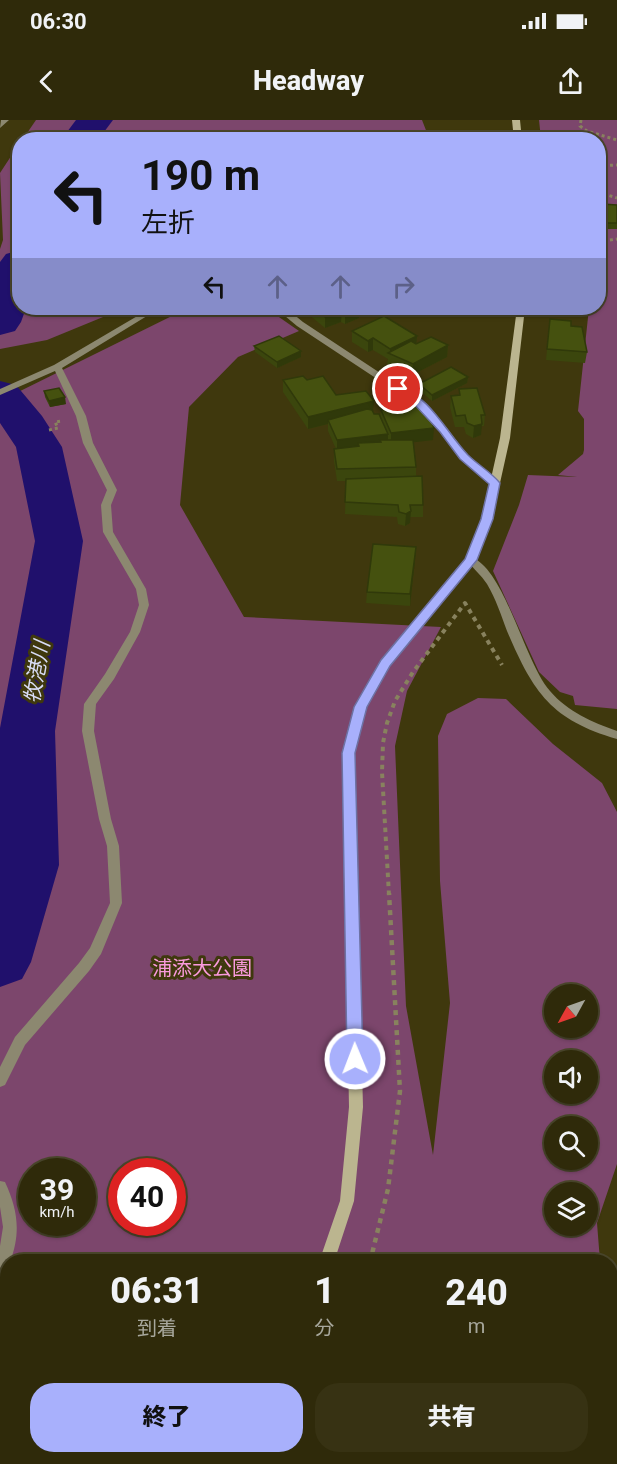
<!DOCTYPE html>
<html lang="ja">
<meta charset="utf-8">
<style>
body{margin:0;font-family:Roboto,"Noto Sans JP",sans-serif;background:#373213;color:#f1f3f6;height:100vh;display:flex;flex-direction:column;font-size:22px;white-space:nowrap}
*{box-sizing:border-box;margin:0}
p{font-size:20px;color:#a7a79c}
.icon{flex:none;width:33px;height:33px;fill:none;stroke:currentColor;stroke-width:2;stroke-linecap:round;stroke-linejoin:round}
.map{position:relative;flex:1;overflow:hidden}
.side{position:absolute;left:0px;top:1134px;width:618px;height:210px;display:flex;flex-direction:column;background:#2f2a0a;border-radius:24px 24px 0 0;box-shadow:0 2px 4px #0004,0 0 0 2px #4a462b}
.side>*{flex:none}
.guide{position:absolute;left:12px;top:12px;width:594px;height:183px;border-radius:24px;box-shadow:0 2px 4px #0004,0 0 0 2px #4a462b;background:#a8b0fc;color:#111;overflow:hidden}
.needle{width:39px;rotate:230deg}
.controls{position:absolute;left:544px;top:864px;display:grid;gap:12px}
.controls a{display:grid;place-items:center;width:54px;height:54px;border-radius:50%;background:#2f2a0a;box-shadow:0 2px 4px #0004,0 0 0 2px #4a462b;font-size:30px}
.speed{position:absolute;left:18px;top:1038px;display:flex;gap:12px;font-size:30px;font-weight:700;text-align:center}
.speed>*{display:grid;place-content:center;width:78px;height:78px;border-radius:50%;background:#2f2a0a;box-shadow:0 2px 4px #0004,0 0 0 2px #4a462b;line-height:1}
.speed small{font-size:15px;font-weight:400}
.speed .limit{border:9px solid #d22;background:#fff;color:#111}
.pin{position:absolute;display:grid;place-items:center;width:51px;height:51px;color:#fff;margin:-26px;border:3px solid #fff;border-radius:50%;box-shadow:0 2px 6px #0007}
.me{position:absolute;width:66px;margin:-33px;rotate:359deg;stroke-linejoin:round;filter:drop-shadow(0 0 4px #0008)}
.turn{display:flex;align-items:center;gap:21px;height:126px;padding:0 30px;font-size:27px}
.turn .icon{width:78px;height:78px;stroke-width:2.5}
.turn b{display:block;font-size:42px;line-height:51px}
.lanes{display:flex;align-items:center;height:57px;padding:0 30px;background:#0003;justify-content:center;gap:30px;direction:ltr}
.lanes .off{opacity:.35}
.eta{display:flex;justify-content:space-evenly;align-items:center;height:102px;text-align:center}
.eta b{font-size:36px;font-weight:800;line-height:42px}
.cta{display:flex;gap:12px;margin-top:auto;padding:12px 30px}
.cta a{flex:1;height:69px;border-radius:24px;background:#a8b0fc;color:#111;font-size:24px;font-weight:800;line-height:69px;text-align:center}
.cta a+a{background:#373213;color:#f1f3f6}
.status{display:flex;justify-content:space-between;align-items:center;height:42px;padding:0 30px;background:#2f2a0a;direction:ltr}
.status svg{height:16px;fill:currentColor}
header{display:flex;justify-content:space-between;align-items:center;height:78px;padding:0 30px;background:#2f2a0a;font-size:27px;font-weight:800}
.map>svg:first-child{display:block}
</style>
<div class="status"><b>06:30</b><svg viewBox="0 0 49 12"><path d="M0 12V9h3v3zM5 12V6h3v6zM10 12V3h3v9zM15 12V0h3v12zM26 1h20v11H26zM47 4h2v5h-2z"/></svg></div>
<header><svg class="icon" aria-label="back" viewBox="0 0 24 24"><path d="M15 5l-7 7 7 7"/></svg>Headway<svg class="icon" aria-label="share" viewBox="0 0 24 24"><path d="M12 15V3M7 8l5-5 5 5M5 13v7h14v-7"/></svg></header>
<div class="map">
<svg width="617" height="1344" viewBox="0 0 617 1344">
<rect width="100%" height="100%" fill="#3f380d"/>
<path fill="#7c466c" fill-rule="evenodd" d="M36,0h386l7,18 21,1h-427z
M539,0h78v589l-42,-4 -2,-9 -13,-4 -21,-20 -46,-101 26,-66 9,-30 49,2 -19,-2 25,-21 1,-4v-31l-6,-8 11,-103h9v-168l-57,-1z
M19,24l1,164h105l-78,32 -47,9v-100l3,-9 -3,-67z
M188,188h78l33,23 -61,26 -49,50 -9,98 64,112 197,10 -34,64 -12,55 11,260 27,149 17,-152 -10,-122 -2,-145 9,-22 31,-16 28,1 47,45 49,39 15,29v352l-20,59 3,38 -592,1v194h602l1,-78 5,58 -7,28h-609v-1063zM555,874h33v34h-33zM555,940h33v34h-33zM555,1006h33v34h-33zM32,1052h50v50h-50zM122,1052h50v50h-50zM555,1072h33v34h-33z"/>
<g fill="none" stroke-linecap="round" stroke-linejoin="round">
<path fill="#20106c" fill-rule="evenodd" d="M76,0h37l-15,20h-37z
M20,130v58h6l-5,14 -6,9 -15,4v-73l6,-8z
M0,261l16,4 26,31 20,31 21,94 -28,190 4,134 -28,97 -9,17 -22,8v-259l35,-187 -19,-94 -16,-24z"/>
<path stroke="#88825e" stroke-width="3" stroke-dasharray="3 3" stroke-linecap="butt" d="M581,0l-1,6 7,5 30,9
M598,46l19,-1
M598,72l19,6
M604,121l13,-2
M49,310l9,-2 -3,-6 7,-1"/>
<path stroke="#88825e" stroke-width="4" stroke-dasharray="4.5 4.5" stroke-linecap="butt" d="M389,775l-7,-123 1,-29 4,-20 8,-22 18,-29 52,-69 37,62"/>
<path stroke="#88825e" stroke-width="4.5" stroke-dasharray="5 5" stroke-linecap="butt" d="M370,1142l18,-73 12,-98 -11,-198
M297,1344l3,-8"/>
<path fill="#8c8870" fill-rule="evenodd" d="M1,0h8l-9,8z
M151,188h9l-98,60 24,48 7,27 24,47 -6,15 2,27 33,57 3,16 -9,27 -26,47 -18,25 -2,27 17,88 8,27 3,57 -21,51 -12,17 -64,74 -20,40 -5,2v-20l15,-30 64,-74 11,-15 20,-45 -3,-57 -8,-27 -17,-88 2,-27 21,-30 25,-42 9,-27 -3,-16 -33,-57 -2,-27 6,-15 -24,-47 -7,-27 -21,-45 -55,24v-6l54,-24z
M281,188h8l3,5 11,9 118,78 26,28 20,27 32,26v4h-8l-30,-26 -20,-27 -26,-28 -118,-78 -12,-10z
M471,437c34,12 53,104 79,134 18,21 42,31 67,40v8c-66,-19 -84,-47 -110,-108 -6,-16 -11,-32 -20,-47 -6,-9 -14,-16 -21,-24z
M0,1061l5,1c13,28 16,51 5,80h-2l-3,10 -5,2v-28l3,-19 -3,-20z"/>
<path fill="#bbb58f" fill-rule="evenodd" d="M512,0h8l2,20h-8z
M517,188h8l-15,130 -18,81 -17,43 -86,103 -23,42 -12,46 9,354 -9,94 -20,61h-15l21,-61 9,-94 -7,-354 12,-46 25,-44 87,-104 16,-40 18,-81z
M239,1336h16l-3,8h-16z"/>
</g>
<path fill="#3b460d" d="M602,84l15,1v24h-13l-2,-19z
M301,188h58v10l-14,6 -4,-2 -16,6z
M550,199l21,7 16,26 -2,11 -39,-3z
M352,211l65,5 -1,8 32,1 -1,12 -35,18 -25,-11 1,-5 -15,-9 -5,2 -16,-10z
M254,226l47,5v6l-24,11 -22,-16z
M468,257l-1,6 -35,18 -13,-11v-6z
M283,260l53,15 37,17 1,2 6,3 1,-7 13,-2v-3l39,35 -20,2 3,25v10l7,28v12h-13v6l-5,3 -7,-2 -1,-7 -52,-3 1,-33h-9l-3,-20v-12h2l-8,-18v-7l-20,5 -25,-37z
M459,269l26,26 -1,11h-3v9l-8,3 -7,-4 -2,-7h-9l-5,-20 1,-11 8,-1z
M44,271l22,13 -16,3 -5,-10z
M415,439l-5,47 -44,-3 1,-11z"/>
<path fill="#30390a" d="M358,188h1v10l-14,6v-11z
M342,191l-1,11 -16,6v-11z
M417,216l-1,12 -26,6v-5z
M373,218v12l-5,2v-11z
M448,225l-1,12 -35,18 1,-11z
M301,231v6l-24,11v-6z
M468,257l-1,6 -35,18v-6z
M65,277l1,7 -16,3 -1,-6z
M374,281l-1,11 -45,8v4l-20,5v-12z
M482,304l-1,11 -8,3 1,-12z
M434,308l-1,12 -42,5v-12z
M388,314v11l-8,1 -22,-3v6l-21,3v-12z
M411,391l-1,12 -5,3 1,-12z
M416,427l-1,12 -5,47v-12z"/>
<path fill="#45510f" stroke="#30390a" stroke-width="1.5" d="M602,84l15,1v18h-12z
M314,188h44l-13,5 -3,-2 -17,6z
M384,196l33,20 -27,13 -17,-11 -5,3 -16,-10z
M550,199l21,2v5l11,1 5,25 -40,-3z
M279,216l22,15 -24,11 -23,-16z
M431,217l17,8 -35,19 -25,-11 23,-12 5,3z
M451,247l17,10 -36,18 -13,-11z
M303,256l4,4 16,-4 13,19 30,-4 8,10 -66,16 -25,-37z
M59,268l6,9 -16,4 -5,-10z
M477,268l8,27h-4l1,9 -8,2 -7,-3 -2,-8 -9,1 -5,-20 9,-1 -1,-6z
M415,280l13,13 6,15 -43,5 -10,-23 14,-2 -1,-3z
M367,289l5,1 2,4h5l9,20 -51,6 -9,-20z
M380,320h33l3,27 -79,2 -3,-20 25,-3 -1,-3 23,-1z
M422,356l1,29h-13l1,6 -5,3 -7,-2 -1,-7 -53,-3 1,-23z
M373,424l43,3 -6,47 -43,-2z"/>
<path fill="#a8b0fc" stroke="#6d72a4" stroke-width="1.5" d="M398,266c32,10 48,46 70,69 10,10 23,17 32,28l-7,36 -16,41 -87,106 -23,41 -12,46 8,306 -2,4 -6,2 -5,-2 -3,-4 -5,-306 12,-46 27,-47 84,-101 16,-40 8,-35 -29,-25 -20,-27 -26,-28 -20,-13v-4z"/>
<g text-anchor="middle" stroke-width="6" stroke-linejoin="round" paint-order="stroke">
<g font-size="20" fill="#fa9add" stroke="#3f380d">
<text x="202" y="855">浦添大公園</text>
</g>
<g font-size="21" font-style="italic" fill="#d8dcf6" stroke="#3f380d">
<text transform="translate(37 552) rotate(-80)" y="7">牧港川</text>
</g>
</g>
</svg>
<div class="controls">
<a><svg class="needle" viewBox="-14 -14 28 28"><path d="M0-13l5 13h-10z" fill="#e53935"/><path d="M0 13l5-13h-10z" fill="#a7a79c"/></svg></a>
<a><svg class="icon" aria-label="sound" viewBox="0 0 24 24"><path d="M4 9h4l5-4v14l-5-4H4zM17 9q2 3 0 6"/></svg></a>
<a><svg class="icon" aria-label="search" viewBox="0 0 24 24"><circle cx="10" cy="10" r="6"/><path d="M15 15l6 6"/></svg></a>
<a><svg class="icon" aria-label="layers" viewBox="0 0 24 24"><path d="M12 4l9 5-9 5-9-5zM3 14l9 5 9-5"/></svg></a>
</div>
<div class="speed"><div>39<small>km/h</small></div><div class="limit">40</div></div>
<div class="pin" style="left:398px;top:269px;background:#d93025"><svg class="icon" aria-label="arrive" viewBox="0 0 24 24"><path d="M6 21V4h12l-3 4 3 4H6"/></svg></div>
<svg class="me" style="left:355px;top:939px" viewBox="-20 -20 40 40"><circle r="17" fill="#a8b0fc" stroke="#fff" stroke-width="3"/><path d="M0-11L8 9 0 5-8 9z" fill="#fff"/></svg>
<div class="guide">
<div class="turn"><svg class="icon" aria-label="left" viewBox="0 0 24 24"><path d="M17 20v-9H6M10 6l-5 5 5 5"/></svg><div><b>190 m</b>左折</div></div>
<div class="lanes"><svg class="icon" aria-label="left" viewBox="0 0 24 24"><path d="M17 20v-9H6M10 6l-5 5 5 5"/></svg><svg class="icon off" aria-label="ahead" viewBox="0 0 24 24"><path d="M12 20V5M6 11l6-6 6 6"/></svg><svg class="icon off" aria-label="ahead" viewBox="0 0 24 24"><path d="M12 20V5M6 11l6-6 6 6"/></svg><svg class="icon off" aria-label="right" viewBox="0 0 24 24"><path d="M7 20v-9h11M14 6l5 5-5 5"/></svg></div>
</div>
<section class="side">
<div class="eta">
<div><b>06:31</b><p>到着</p></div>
<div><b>1</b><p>分</p></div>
<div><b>240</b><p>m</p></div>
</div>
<div class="cta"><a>終了</a><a>共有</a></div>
</section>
</div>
